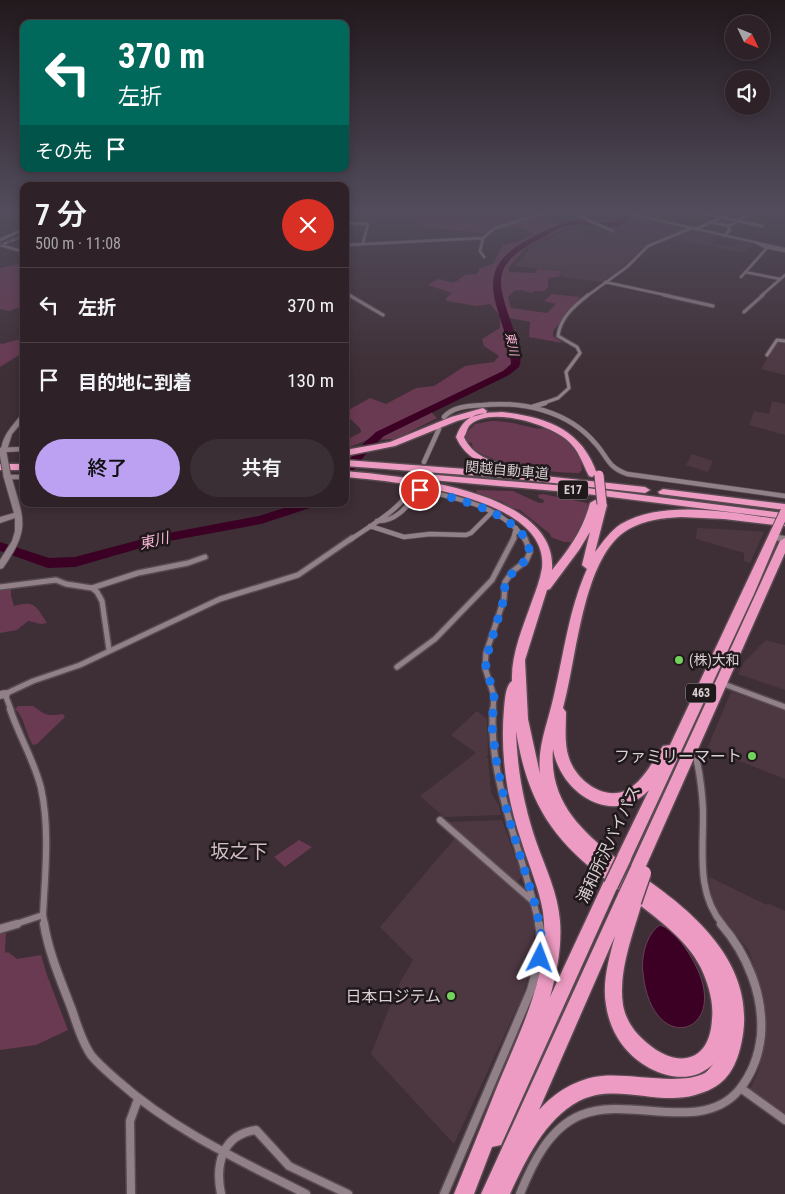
<!DOCTYPE html>
<html lang="ja">
<meta charset="utf-8">
<style>
body{margin:0;font-family:"Roboto Condensed","Noto Sans JP",sans-serif;background:#3a2f34;color:#f1f3f6;height:100vh;display:flex;flex-direction:column;font-size:19px;white-space:nowrap}
*{box-sizing:border-box;margin:0}
p{font-size:16px;color:#a7a4a8}
.icon{flex:none;width:28px;height:28px;fill:none;stroke:currentColor;stroke-width:2;stroke-linecap:round;stroke-linejoin:round}
.map{position:relative;flex:1;overflow:hidden}
.details{position:absolute;left:20px;top:182px;width:329px;height:325px;display:flex;flex-direction:column;background:#2e2228;border-radius:10px;box-shadow:0 2px 12px #0003,0 0 0 1px #493f45}
.details>*{flex:none}
.banner{position:absolute;left:20px;top:20px;width:329px;height:152px;border-radius:10px;box-shadow:0 2px 12px #0003,0 0 0 1px #493f45;background:#00695c;color:#fff;overflow:hidden}
.needle{width:32px;rotate:133deg}
.buttons{position:absolute;left:725px;top:15px;display:grid;gap:10px}
.buttons a{display:grid;place-items:center;width:45px;height:45px;border-radius:50%;background:#2e2228;box-shadow:0 2px 12px #0003,0 0 0 1px #493f45;font-size:25px}
.pin{position:absolute;display:grid;place-items:center;width:42px;height:42px;color:#fff;margin:-21px;border:2px solid #fff;border-radius:50%;box-shadow:0 1px 5px #0007}
.me{position:absolute;width:55px;margin:-28px;rotate:3deg;stroke-linejoin:round;filter:drop-shadow(0 0 4px #0008)}
.turn{display:flex;align-items:center;gap:18px;height:105px;padding:0 15px;font-size:22px}
.turn .icon{width:65px;height:65px;stroke-width:2.5}
.turn b{display:block;font-size:35px;line-height:42px}
.then{display:flex;align-items:center;height:48px;padding:0 15px;background:#0003;gap:10px;font-size:19px}
.round{display:grid;place-items:center;flex:none;width:52px;height:52px;border-radius:26px;background:#3a2f34}
.headline{display:flex;align-items:center;justify-content:space-between;height:85px;padding:0 15px}
h1{font-size:30px;font-weight:600;line-height:38px}
.action{display:flex;gap:10px;margin-top:auto;padding:10px 15px}
.action a{flex:1;height:58px;border-radius:30px;background:#bca0f2;color:#111;font-size:20px;font-weight:600;line-height:58px;text-align:center}
.action a+a{background:#3a2f34;color:#f1f3f6}
ul{padding:0;list-style:none}
li{display:flex;align-items:center;gap:15px;height:75px;padding:0 15px;border-top:1px solid #493f45}
li div{flex:1}
li b{display:block;font-size:19px}
li em{font-style:normal}
.map>svg:first-child{display:block}
</style>
<div class="map">
<svg width="785" height="1194" viewBox="0 0 785 1194">
<rect width="100%" height="100%" fill="#3e2e35"/>
<path fill="#4d3842" d="M631,216l54,12 -2,2h3l-41,17 -26,24 -18,11 -40,-5 1,-6 -47,-5 15,-18 38,-19 34,8 12,-6 -9,-5 21,-2 5,-2z
M692,230l27,6 -7,8 20,3 7,-6 14,3 -10,9 -71,-14z
M778,341l7,1v33l-24,-6z
M772,401l13,3v31l-36,-10 5,-14 15,3z
M692,454l21,7 -5,11 -22,-7z
M697,528l44,2 23,2 -14,31 -6,-2v-8l-48,-14z
M766,640l19,5v45l-47,-16 6,-12z
M731,692l54,19v68l-43,-17 -36,-11z
M477,711l10,8 1,35 -1,3h-2l3,1 3,35 8,13 2,9 -57,2 -24,-21 56,-43 -25,-18z
M502,820l20,56 -5,6 -53,-43 -16,-17z
M455,838l75,64 4,17v38l-12,40 -68,147 -83,-90 26,-66 16,-28 -33,-33z
M709,877l58,28 1,-2 17,8v203l-35,-25 8,-17 5,-20 2,-33 -5,-34 -11,-34 -36,-46z"/>
<path fill="#6a3952" d="M470,210h63l6,2 14,-2 -12,5 3,1 -2,3 14,5 21,-3 11,1 -15,2 -46,23 -18,20v5l27,1 1,-4 23,2 1,2 -2,4 -11,1v9l-3,4h-11l-2,2 -11,-3 -7,1 -6,6 3,11 36,5 9,-9 -12,-3 8,-7 28,3 -27,34v5l10,7 -34,-6 1,-15 -20,-4 -4,11 8,36 -3,3 -84,40 10,10 -41,21 -29,1 -22,9v-8l16,-9 -1,-4 -15,-14v-2l25,-14 16,6 30,-16 18,-2 31,-20 29,-4 5,-6 -15,-10 -2,-7 18,-11v-12l-10,-12 -14,2 -29,-5 -2,-2 7,-6 -24,-8 10,-6 16,4 11,-8 12,-1 3,-6 13,-4 10,-19 16,-4 16,-7 -19,-8 -17,3 -10,5 -64,-7 -5,-1 -1,-4 7,-3 -1,-3 3,-3 43,9 8,-2 -15,-7z
M24,263v47l-7,-2 -7,3 -10,-2v-41z
M24,338v14l-24,15v-24l2,1z
M491,421c16,0 27,3 43,7 5,1 10,0 15,1 16,4 33,24 33,41l-3,3c-37,-1 -75,-5 -106,-24l-1,-6 -5,-1 -2,-8 10,-10z
M476,490l37,1 26,12h4l1,-3 -5,-2 -1,-3 5,-1 44,9 1,3c-2,9 -10,31 -16,36h-8l-13,-5 -1,-3 -30,-24 -8,-2 -11,-7 -23,-6z
M3,589h8v7l3,10c21,-6 22,0 33,17l-6,1 -13,-3 -11,9 -17,3v-43z
M18,706h15c14,10 13,10 30,8l2,3 -28,27 -4,1c-7,-10 -9,-29 -18,-36z
M299,840l13,7 -27,20 -11,-10z
M6,931l-1,22 3,-1 9,7 24,-4 6,20 21,55 -32,15 -36,5v-118z"/>
<path fill="#3b0024" stroke="#6a3e58" d="M660,925c13,4 24,20 31,32 46,75 -39,105 -48,16 -2,-16 3,-39 17,-48z"/>
<g fill="none" stroke-linecap="round" stroke-linejoin="round">
<path fill="#3b0024" fill-rule="evenodd" d="M623,210h6v9c-15,15 -36,3 -55,6 -10,1 -20,6 -28,11 -61,30 -48,46 -30,101 2,10 7,21 3,30l-10,8 -125,61 -16,15 -19,26 -4,1c0,-20 17,-33 31,-46l127,-61 8,-7c-3,-50 -46,-89 13,-122 15,-9 33,-18 50,-21 16,-2 34,7 49,-3z
M297,504h18l-2,3 -52,17 -103,19 -83,24 -27,1 -48,-17v-9l49,16 26,-1 83,-22 101,-19z"/>
<g stroke="#574a50" stroke-width="4">
<path id="street-far5" d="M9,210l15,1
M565,210l48,21
M687,210l75,16
M0,215l8,-5
M711,222l17,4
M345,223l23,1 -5,19
M696,229l42,-19
M724,236l6,-6 -2,-3 24,-15
M483,238l-3,13 4,6
M0,240l24,-11
M0,245l24,7
M345,245l138,-7 12,-10 60,-18
M766,247l19,4
M24,264l-4,3h4
M745,272l35,7
M741,277l26,-29 -10,-5
M605,282l65,14
M345,293l6,3
M587,296l40,-29 21,-21 44,-18
M761,296l24,-21"/>
</g>
<g stroke="#574a50" stroke-width="5">
<path id="street-far4" d="M349,295l34,20
M664,295l49,11
M744,312l19,-17
M767,355l10,-15 8,1
M489,404h21
M541,404l17,-6 11,-10 -3,-16 14,-19 -3,-6 -19,-11c2,-18 16,-30 30,-41"/>
</g>
<g stroke="#574a50" stroke-width="6">
<path id="street-far3" d="M532,407l13,-4
M444,417c9,-11 26,-11 39,-12 40,-4 85,6 112,38 13,14 12,24 32,31l158,22
M0,450l24,-1
M424,462l15,-33
M7,477h17
M377,521c20,1 32,-17 44,-31 36,8 83,17 104,50
M370,526l34,11 26,-3 36,1 5,-2 20,-20
M350,540c23,-16 50,-30 64,-55
M513,540l3,-12"/>
</g>
<g stroke="#574a50" stroke-width="8">
<path id="street-far2" d="M0,587l56,-7 10,4 26,4 5,4 5,9 7,49
M92,588l46,-15 50,-10 17,-6
M397,667l38,-28 57,-59 22,-42
M721,683l64,24
M11,710l-6,-16 28,-13 47,-16 140,-66 78,-24 54,-37
M493,710l1,-14 -9,-28 1,-15 18,-54 1,-17 8,-11 13,-10 4,-9 -5,-14"/>
</g>
<g stroke="#574a50" stroke-width="9">
<path id="street-far1" d="M10,709c9,27 24,51 31,79 9,41 4,86 2,127l2,10
M493,709c-5,73 31,145 46,216
M694,748c5,20 8,41 9,61 1,40 -8,83 20,116
M440,820l95,83
M13,925l30,-10"/>
</g>
<g stroke="#574a50" stroke-width="11">
<path id="street" d="M44,924c5,30 17,57 28,86 5,15 10,32 19,45 8,10 18,18 27,26 55,49 123,80 188,113
M0,929l17,-5
M742,1089l43,31
M131,1194l-1,-73 8,-22
M221,1194c-6,-30 1,-59 35,-64l33,36 59,28
M444,1194l87,-204c6,-22 13,-44 8,-66
M520,1194c12,-30 29,-66 61,-79 49,-20 120,20 158,-25 13,-16 20,-35 22,-55 3,-40 -14,-81 -40,-111"/>
</g>
<g stroke="#574a50" stroke-width="2">
<path id="secondary" d="M609,210h8l168,38v2z
M24,413v7l-12,14 -6,19 -1,1h-4c-1,-16 11,-28 21,-40z
M4,473h6l1,2c12,44 21,52 -8,93l-3,1v-9l12,-19 3,-10v-13l-15,5v-6l14,-4 -11,-38z
M773,534l12,2v6l-15,-3 -1,-2z
M5,690l4,1 1,3 -1,3 -9,2v-8z"/>
</g>
<g stroke="#574a50" stroke-width="3">
<path id="highway" d="M483,408l4,3 -1,2 -29,8 -62,25 -50,10v-6l45,-8 61,-25z
M502,412c44,5 80,17 95,62l-5,3 -3,-1c-7,-13 -10,-26 -22,-36 -18,-16 -79,-35 -98,-14 -2,3 -3,8 -5,11 10,23 36,26 57,31v4l-3,1c-25,-6 -51,-10 -62,-36 9,-24 23,-24 46,-25z
M345,460l162,12 138,15 5,3 -5,3 -138,-15 -162,-12z
M0,464h24v6h-24z
M345,471c56,5 213,19 207,99 17,-21 31,-40 38,-67l5,-3 10,3 2,2 -12,47c8,-10 15,-21 26,-28 46,-26 115,-10 164,-4v6h-4l1,2 -28,66 -125,269 -3,2 4,3 150,-327 5,-3v15l-142,320 -3,2c59,40 121,95 100,174 -7,26 -19,39 -45,46 -37,11 -80,-13 -116,6 -35,19 -53,59 -69,93h-29l139,-304 -3,-2 -116,257 -9,2 -18,47h-20c15,-37 30,-75 45,-112 22,-53 52,-111 44,-170 -4,-24 -14,-46 -21,-69 -15,-43 -22,-88 -18,-134 1,-8 1,-23 8,-28 -1,-27 11,-54 20,-80 4,-11 8,-21 10,-33 8,-72 -148,-87 -197,-91zM681,517l43,2 51,6 -3,3 -102,217 -7,1c-9,13 -17,30 -30,40 -23,19 -56,-3 -64,-28 -5,-14 -3,-31 -3,-46l-3,-4c14,-48 19,-153 66,-179 16,-9 34,-11 52,-12zM590,532l-8,33 5,4c-18,40 -23,84 -33,126 -6,28 -17,51 -14,79l-12,-55 -3,-59 22,-70 3,-1 29,-39zM516,731c11,68 34,107 89,148l-55,118c7,-25 12,-50 10,-76 -2,-27 -14,-52 -23,-77 -13,-37 -20,-75 -21,-113zM553,749c7,44 60,79 96,41l-33,68c-37,-29 -67,-58 -63,-109zM641,906c22,17 47,36 60,62 7,15 13,34 11,51 -2,44 -35,50 -65,24 -12,-10 -21,-22 -24,-38 -5,-33 9,-68 18,-99zM615,936c-6,22 -13,46 -9,69 2,15 9,31 18,42 21,26 65,44 91,15 -3,3 -6,8 -10,11 -24,13 -75,0 -103,3 -24,2 -47,16 -63,34z
M412,473l167,14 204,26h2v6l-206,-26 -170,-15v-4z
M663,489l122,15v6l-125,-16 -2,-2z"/>
</g>
<use href="#street-far5" stroke="#928088" stroke-width="2.5"/>
<use href="#street-far4" stroke="#928088" stroke-width="3"/>
<use href="#street-far3" stroke="#928088" stroke-width="4.5"/>
<use href="#street-far2" stroke="#928088" stroke-width="5"/>
<use href="#street-far1" stroke="#928088" stroke-width="6"/>
<use href="#street" stroke="#928088" stroke-width="8"/>
<use href="#secondary" fill="#928088" fill-rule="evenodd"/>
<use href="#highway" fill="#ed9bc2" fill-rule="evenodd"/>
<g stroke="#94878c" stroke-width="2.5">
<path id="rail" d="M0,245l24,-9"/>
</g>
<use href="#rail" stroke="#20191c" stroke-width="1" stroke-dasharray="4" stroke-linecap="butt"/>
<g stroke="#574a50" stroke-width="9" stroke-linecap="butt">
<path id="secondary-bridge" d="M3,453l4,22"/>
</g>
<g stroke="#574a50" stroke-width="11" stroke-linecap="butt">
<path id="highway-bridge-far1" d="M599,475l3,29
M777,528l8,-17"/>
</g>
<g stroke="#574a50" stroke-width="17" stroke-linecap="butt">
<path id="highway-bridge" d="M611,885l13,-27
M625,896l13,-28
M634,902l10,-29"/>
</g>
<use href="#secondary-bridge" stroke="#928088" stroke-width="7"/>
<use href="#highway-bridge-far1" stroke="#ed9bc2" stroke-width="9"/>
<use href="#highway-bridge" stroke="#ed9bc2" stroke-width="14"/>
</g>
<linearGradient id="sky" x2="0" y2="1"><stop stop-color="#22191d"/><stop offset="0.56" stop-color="#524c5c"/><stop offset="1" stop-color="#524c5c" stop-opacity="0"/></linearGradient>
<rect width="785" height="377" fill="url(#sky)"/>
<g fill="none" stroke-linecap="round" stroke-linejoin="round">
<path stroke="#1a73e8" stroke-width="9" stroke-dasharray="0 16.2" d="M420,490c36,8 90,20 109,54v13l-15,14 -9,11 -1,17 -19,63 9,34 -2,31 5,38 11,51 27,88 6,28 -1,26"/>
</g>
<g fill="#73d25c" stroke="#20191c" stroke-width="2">
<circle cx="679" cy="660" r="5"/>
<circle cx="752" cy="756" r="5"/>
<circle cx="451" cy="996" r="5"/>
</g>
<g text-anchor="middle" stroke-width="5" stroke-linejoin="round" paint-order="stroke">
<g font-size="12" font-style="italic" fill="#fbb5d5" stroke="#20191c">
<text transform="translate(512 344) rotate(78)" y="4">東川</text>
</g>
<g fill="#20191c" stroke="#a2989c" stroke-width="1">
<rect x="558" y="480.5" width="30" height="19" rx="4"/>
<rect x="686" y="683.5" width="30" height="19" rx="4"/>
</g>
<g font-size="12" font-weight="bold" fill="#d9cfd3">
<text x="573" y="494">E17</text>
<text x="701" y="697">463</text>
</g>
<g font-size="14" fill="#d9cfd3" stroke="#20191c">
<text transform="translate(507 470) rotate(5)" y="5">関越自動車道</text>
</g>
<g font-size="14" fill="#d9cfd3" stroke="#20191c" text-anchor="start">
<text x="689" y="665">(株)大和</text>
</g>
<g font-size="15" font-style="italic" fill="#fbb5d5" stroke="#20191c">
<text transform="translate(154 541) rotate(-13)" y="5">東川</text>
</g>
<g font-size="16" fill="#d9cfd3" stroke="#20191c" text-anchor="end">
<text x="742" y="762">ファミリーマート</text>
<text x="441" y="1002">日本ロジテム</text>
</g>
<g font-size="16" fill="#d9cfd3" stroke="#20191c">
<text transform="translate(608 844) rotate(-65)" y="6">浦和所沢バイパス</text>
</g>
<g font-size="19" fill="#cfbcc4" stroke="#20191c">
<text x="239" y="858">坂之下</text>
</g>
</g>
</svg>
<div class="buttons">
<a><svg class="needle" viewBox="-14 -14 28 28"><path d="M0-13l5 13h-10z" fill="#e53935"/><path d="M0 13l5-13h-10z" fill="#a7a4a8"/></svg></a>
<a><svg class="icon" aria-label="sound" viewBox="0 0 24 24"><path d="M4 9h4l5-4v14l-5-4H4zM17 9q2 3 0 6"/></svg></a>
</div>
<div class="pin" style="left:420px;top:490px;background:#d93025"><svg class="icon" aria-label="arrive" viewBox="0 0 24 24"><path d="M6 21V4h12l-3 4 3 4H6"/></svg></div>
<svg class="me" style="left:540px;top:958px" viewBox="-20 -20 40 40"><path d="M0-17L14 15 0 8-14 15z" fill="#1a73e8" stroke="#fff" stroke-width="4"/></svg>
<div class="banner">
<div class="turn"><svg class="icon" aria-label="left" viewBox="0 0 24 24"><path d="M17 20v-9H6M10 6l-5 5 5 5"/></svg><div><b>370 m</b>左折</div></div>
<div class="then">その先<svg class="icon" aria-label="arrive" viewBox="0 0 24 24"><path d="M6 21V4h12l-3 4 3 4H6"/></svg></div>
</div>
<section class="details">
<div class="headline"><div><h1>7 分</h1><p>500 m · 11:08</p></div><a class="round" style="background:#d93025;color:#fff"><svg class="icon" aria-label="close" viewBox="0 0 24 24"><path d="M6 6l12 12M18 6L6 18"/></svg></a></div>
<ul>
<li><svg class="icon" aria-label="left" viewBox="0 0 24 24"><path d="M17 20v-9H6M10 6l-5 5 5 5"/></svg><div><b>左折</b></div><em>370 m</em></li>
<li><svg class="icon" aria-label="arrive" viewBox="0 0 24 24"><path d="M6 21V4h12l-3 4 3 4H6"/></svg><div><b>目的地に到着</b></div><em>130 m</em></li>
</ul>
<div class="action"><a>終了</a><a>共有</a></div>
</section>
</div>
